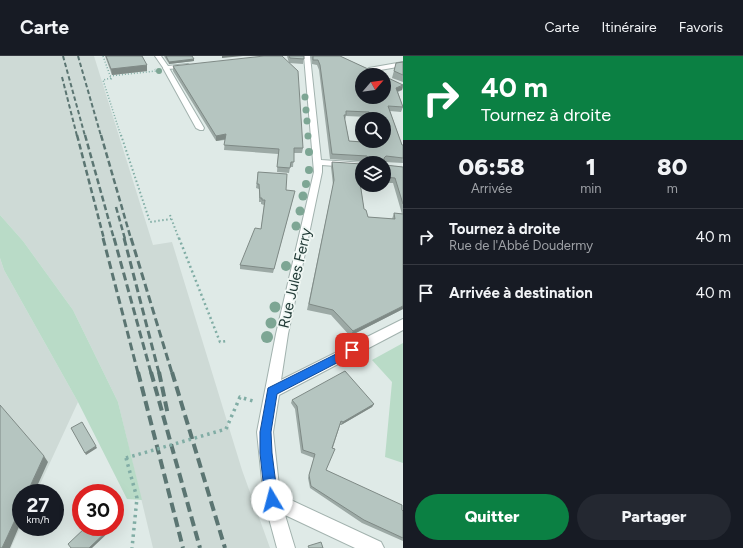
<!DOCTYPE html>
<html lang="fr">
<meta charset="utf-8">
<style>
body{margin:0;font-family:Figtree,sans-serif;background:#242831;color:#f1f3f6;height:100vh;display:flex;flex-direction:column;font-size:15px;white-space:nowrap}
*{box-sizing:border-box;margin:0}
p{font-size:13px;color:#9ea1a6}
.icon{flex:none;width:22px;height:22px;fill:none;stroke:currentColor;stroke-width:2;stroke-linecap:round;stroke-linejoin:round}
.map{position:relative;flex:1;overflow:hidden}
.details{display:flex;flex-direction:column;background:#171b24;width:340px}
.details>*{flex:none}
.hud{background:#0b8043;color:#fff;overflow:hidden}
.needle{width:26px;rotate:62deg}
.controls{position:absolute;left:355px;top:12px;display:grid;gap:8px}
.controls a{display:grid;place-items:center;width:36px;height:36px;border-radius:50%;background:#171b24;box-shadow:0 4px 16px #0002;font-size:20px}
.speed{position:absolute;left:12px;top:428px;display:flex;gap:8px;font-size:20px;font-weight:700;text-align:center}
.speed>*{display:grid;place-content:center;width:52px;height:52px;border-radius:50%;background:#171b24;box-shadow:0 4px 16px #0002;line-height:1}
.speed small{font-size:10px;font-weight:400}
.speed .limit{border:6px solid #d22;background:#fff;color:#111}
.pin{position:absolute;display:grid;place-items:center;width:34px;height:34px;color:#fff;margin:-17px;border-radius:8px;box-shadow:0 2px 6px #0006}
.me{position:absolute;width:44px;margin:-22px;rotate:352deg;stroke-linejoin:round;filter:drop-shadow(0 0 3px #0008)}
.turn{display:flex;align-items:center;gap:14px;height:84px;padding:0 12px;font-size:18px}
.turn .icon{width:52px;height:52px;stroke-width:2.5}
.turn b{display:block;font-size:28px;line-height:34px}
.eta{display:flex;justify-content:space-evenly;align-items:center;height:68px;text-align:center}
.eta b{font-size:24px;font-weight:800;line-height:28px}
.primary-button{display:flex;gap:8px;margin-top:auto;padding:8px 12px}
.primary-button a{flex:1;height:46px;border-radius:24px;background:#0b8043;color:#fff;font-size:16px;font-weight:800;line-height:46px;text-align:center}
.primary-button a+a{background:#242831;color:#f1f3f6}
ul{padding:0;list-style:none}
li{display:flex;align-items:center;gap:12px;height:56px;padding:0 12px;border-top:1px solid #363941}
li div{flex:1}
li b{display:block;font-size:15px}
li em{font-style:normal}
header{display:flex;align-items:center;gap:24px;box-sizing:border-box;height:56px;padding:0 20px;background:#171b24;border-bottom:1px solid #363941}
header strong{font-size:19px}
nav{display:flex;gap:22px;margin-inline-start:auto;font-size:14px}
main{display:flex;flex:1;min-height:0}
.map>svg:first-child{display:block}
</style>
<header>
<strong>Carte</strong>
<nav><a>Carte</a><a>Itinéraire</a><a>Favoris</a></nav>
</header>
<main>
<div class="map">
<svg width="403" height="492" viewBox="0 0 403 492">
<rect width="100%" height="100%" fill="#dfeae7"/>
<path fill="#cedad6" d="M0,0h94l59,189 19,-3 70,228 28,78h-117l-35,-146 -45,-92 -50,-69 -23,-26z
M0,202l4,12 74,132 -42,91h-15v33l-10,22h-11z"/>
<path fill="#b9dbc7" d="M0,159l23,26 50,69 45,92 24,98 -15,-1 -49,-97 -74,-132 -4,-12z
M403,287v120l-18,-6 7,-75 -20,-22z"/>
<g fill="none" stroke-linecap="round" stroke-linejoin="round">
<g stroke="#a2b2ae" stroke-width="2">
<path id="minor" d="M304,0h6l11,104 44,3h-3v5l-40,-3v7l-34,162 -7,46 122,-61v11l-124,65 -6,37 7,63 101,47 3,6h-29l-70,-33 10,33h-18l-13,-48 -7,-68 19,-98 38,-162z
M403,6v4l-34,6 -3,-2 3,-2z
M166,10l3,2 35,60 -1,2h-3l-4,-2 -33,-60z"/>
</g>
<g stroke="#a2b2ae" stroke-width="2">
<path id="tertiary" d="M155,0h6l7,10 20,-2 3,2 -3,2 -24,1z"/>
</g>
<path stroke="#81ada5" stroke-width="1.5" stroke-dasharray="1 2" stroke-linecap="butt" d="M103,0l9,25
M110,20l46,-5 -1,-2
M111,22l-8,2 18,56"/>
<path stroke="#81ada5" stroke-width="2" stroke-dasharray="1.5 2.5" stroke-linecap="butt" d="M121,79l29,87 21,-3
M170,159l9,24"/>
<path stroke="#81ada5" stroke-width="2.5" stroke-dasharray="2 3" stroke-linecap="butt" d="M179,182l41,104 7,-1"/>
<path stroke="#81ada5" stroke-width="3.5" stroke-dasharray="2.5 4" stroke-linecap="butt" d="M226,373l14,-32 16,5
M126,402l11,40 -5,50"/>
<use href="#minor" fill="#fff" fill-rule="evenodd"/>
<use href="#tertiary" fill="#fff" fill-rule="evenodd"/>
<path stroke="#5b7572" stroke-width="2" stroke-dasharray="4.5 2.5" stroke-linecap="butt" d="M63,0l22,80
M78,0l23,80
M62,21l15,59"/>
<path stroke="#5b7572" stroke-width="2.5" stroke-dasharray="6 3" stroke-linecap="butt" d="M77,79l27,104
M85,79l29,104
M101,79l30,104
M116,151l9,32"/>
<path stroke="#5b7572" stroke-width="3" stroke-dasharray="8 4" stroke-linecap="butt" d="M103,182l35,135
M114,182l37,135
M124,182l35,135
M131,182l41,135"/>
<path stroke="#5b7572" stroke-width="4" stroke-dasharray="10 5" stroke-linecap="butt" d="M138,316l45,176
M151,316l49,176
M159,316l9,43
M172,316l53,176"/>
<path stroke="#81ada5" stroke-width="3.5" stroke-dasharray="2.5 4" stroke-linecap="butt" d="M126,402l100,-29"/>
</g>
<g fill="#7da694">
<circle cx="159" cy="15" r="3"/>
<circle cx="305" cy="41" r="3.5"/>
<circle cx="306" cy="54" r="3.5"/>
<circle cx="307" cy="65" r="3.5"/>
<circle cx="308" cy="80" r="3.5"/>
<circle cx="309" cy="96" r="4"/>
<circle cx="309" cy="114" r="4"/>
<circle cx="306" cy="128" r="4"/>
<circle cx="303" cy="140" r="4.5"/>
<circle cx="300" cy="155" r="4.5"/>
<circle cx="296" cy="170" r="4.5"/>
<circle cx="286" cy="210" r="5"/>
<circle cx="275" cy="251" r="5.5"/>
<circle cx="271" cy="267" r="5.5"/>
<circle cx="267" cy="281" r="6"/>
</g>
<path fill="#9ca9a5" fill-rule="evenodd" d="M105,0h37l5,15 -35,4z
M164,0h28l2,5 -25,3z
M287,0h17l-1,8 -14,-1z
M311,0h29l63,29 -1,5 -4,2 5,15 -2,5 -11,-1 12,34h1v18l-18,-1v3l18,2v142l-53,27 -19,-21 -24,-5 26,-125 -2,-18 1,-5 30,2v17h-2l4,28 4,8 24,2 2,-6 8,1 -9,-31h-9v-20l-54,-4 -11,-89 -2,-5 -5,-1zM346,60l22,1v2h16v22h-10v2l-25,-2 -4,-21z
M403,6v20l-11,-4 4,-15z
M173,10l130,82 -1,5h-8l-1,14h-3l-1,6 -12,-1 1,-18 -54,-4 1,-10 -9,1 -43,-70z
M258,116l36,23 -21,78 -33,-4v-4l21,-36 3,-24 -3,-1v-2h-2v-13l-3,-1z
M292,344l82,4 -2,3 -31,18h-1l-14,45 77,41v30l-41,-18 -52,-35 -2,-10 6,-20 -13,-5 -6,-44 -4,-6z"/>
<path fill="#7f8a86" d="M222,0h21l-21,2z
M194,3v2l-25,3v-2z
M147,9v6l-35,4 -1,-6z
M403,30l-1,4 -7,2 1,-4z
M226,78v5l-10,2v-5z
M403,250v3l-53,27 3,-5z
M374,348l-2,3 -31,18 2,-3z
M96,390l1,2 -11,7 -1,-2z
M44,400l4,6 -14,31h-7z
M21,451v15l-11,26h-8z
M109,473l1,2 -18,17h-3z"/>
<path fill="#b5c5c0" stroke="#7f8a86" fill-rule="evenodd" d="M106,0h36l5,9 -36,4z
M166,0h26l2,3 -25,3z
M264,0h18l16,15 5,77h-9v14h-3l-1,6 -13,-1 2,-18 -55,-4 2,-11 -10,2 -43,-70z
M289,0h15v3l-14,-1z
M313,0h27l41,19h-19v22h22v-21l19,9 -7,3 7,19 -15,-1 14,39h1v13l-17,-2 -2,2 1,7 18,2v37l-8,-26 -11,-1v-14h-20l1,-4 3,-1 -1,-2 -35,-2 -12,-89 -2,-5h-5zM346,55l23,1 2,7h13v22h-8l1,2 -28,-2 -5,-26h2z
M403,6v13l-9,-4 2,-8z
M332,106l30,2v12h-3l5,33 2,1 2,7 27,2 -1,-6 9,1v92l-50,25 -20,-21 -24,-6 25,-124z
M258,116l29,2 -1,16 9,1 -21,78 -34,-4 15,-37 6,1 4,-29h-3v-2h-2l-1,-14h-2z
M345,315l29,33 -31,18 -2,-1 -9,27 3,1 -9,21 76,35v5l1,1v27l-39,-18 -53,-34 -2,-11 6,-21 -12,-4 -6,-44 -5,-6z
M0,349l44,51 -17,37h-6v14l-19,41h-2z
M82,366l14,24 -11,7 -14,-25z
M86,471h22l1,2 -20,19h-18l-3,-4z
M321,486l2,6h-14l-1,-2z"/>
<path fill="#1a73e8" stroke="#114b97" d="M352,290l4,1 1,3 -1,3 -79,41 -6,38 1,21 6,47 -2,4 -4,2 -5,-2 -2,-4 -5,-47v-21l8,-44z"/>
<g text-anchor="middle" stroke-width="3.5" stroke-linejoin="round" paint-order="stroke">
<g font-size="15" fill="#213a36" stroke="#f0f7f4">
<text transform="translate(295 222) rotate(-77)" y="5">Rue Jules Ferry</text>
</g>
</g>
</svg>
<div class="controls">
<a><svg class="needle" viewBox="-14 -14 28 28"><path d="M0-13l5 13h-10z" fill="#e53935"/><path d="M0 13l5-13h-10z" fill="#9ea1a6"/></svg></a>
<a><svg class="icon" aria-label="search" viewBox="0 0 24 24"><circle cx="10" cy="10" r="6"/><path d="M15 15l6 6"/></svg></a>
<a><svg class="icon" aria-label="layers" viewBox="0 0 24 24"><path d="M12 4l9 5-9 5-9-5zM3 14l9 5 9-5"/></svg></a>
</div>
<div class="speed"><div>27<small>km/h</small></div><div class="limit">30</div></div>
<div class="pin" style="left:352px;top:294px;background:#d93025"><svg class="icon" aria-label="arrive" viewBox="0 0 24 24"><path d="M6 21V4h12l-3 4 3 4H6"/></svg></div>
<svg class="me" style="left:272px;top:444px" viewBox="-20 -20 40 40"><circle r="19" fill="#fff"/><path d="M0-13L10 11 0 6-10 11z" fill="#1a73e8"/></svg>
</div>
<section class="details">
<div class="hud">
<div class="turn"><svg class="icon" aria-label="right" viewBox="0 0 24 24"><path d="M7 20v-9h11M14 6l5 5-5 5"/></svg><div><b>40 m</b>Tournez à droite</div></div>
</div>
<div class="eta">
<div><b>06:58</b><p>Arrivée</p></div>
<div><b>1</b><p>min</p></div>
<div><b>80</b><p>m</p></div>
</div>
<ul>
<li><svg class="icon" aria-label="right" viewBox="0 0 24 24"><path d="M7 20v-9h11M14 6l5 5-5 5"/></svg><div><b>Tournez à droite</b><p>Rue de l'Abbé Doudermy</p></div><em>40 m</em></li>
<li><svg class="icon" aria-label="arrive" viewBox="0 0 24 24"><path d="M6 21V4h12l-3 4 3 4H6"/></svg><div><b>Arrivée à destination</b></div><em>40 m</em></li>
</ul>
<div class="primary-button"><a>Quitter</a><a>Partager</a></div>
</section>
</main>
